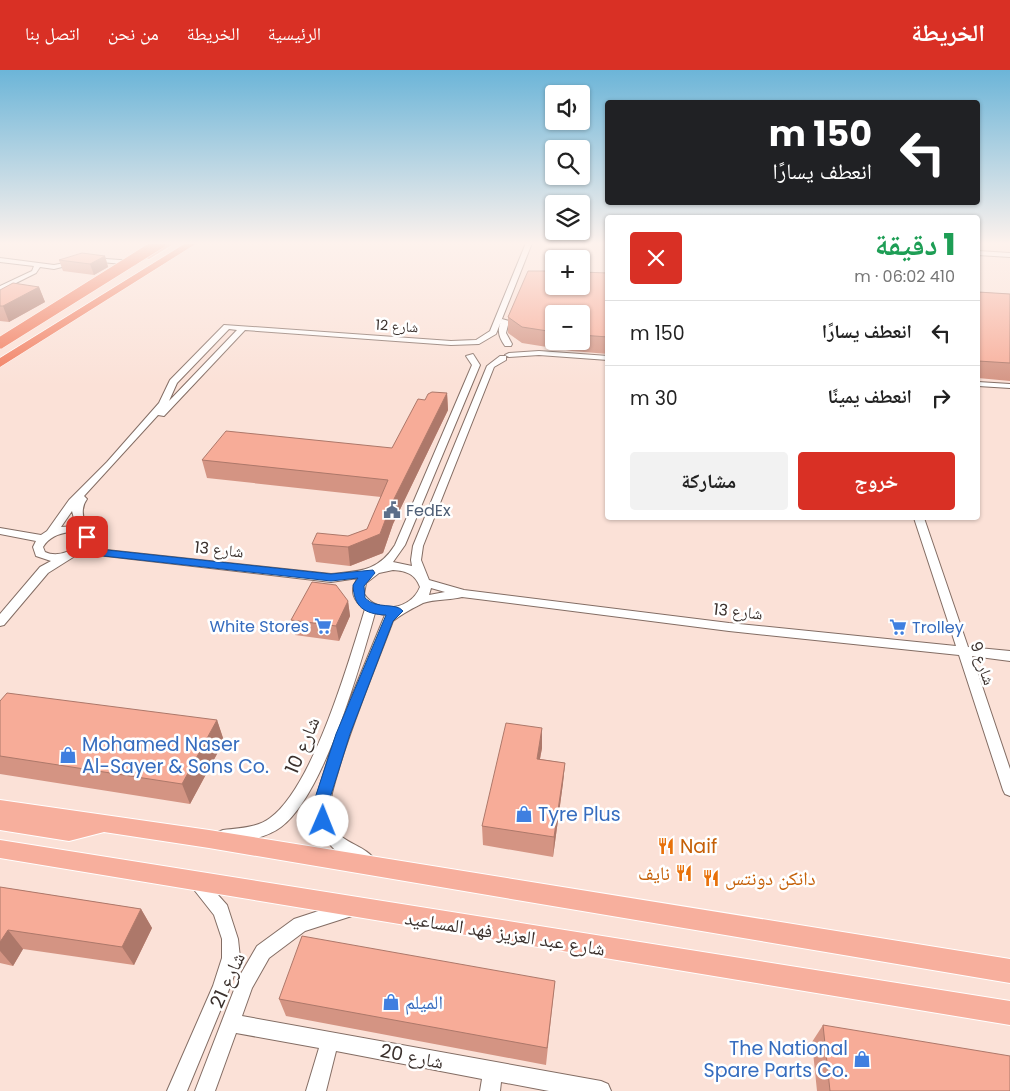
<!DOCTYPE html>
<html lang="ar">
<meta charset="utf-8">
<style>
body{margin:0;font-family:Poppins,"Noto Naskh Arabic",sans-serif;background:#f2f2f2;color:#222;direction:rtl;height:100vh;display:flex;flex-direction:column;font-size:19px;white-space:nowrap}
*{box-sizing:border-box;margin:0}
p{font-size:16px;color:#767676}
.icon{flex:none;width:28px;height:28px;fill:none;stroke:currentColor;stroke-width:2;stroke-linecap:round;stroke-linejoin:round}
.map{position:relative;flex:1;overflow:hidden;direction:ltr}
.panel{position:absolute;left:605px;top:145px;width:375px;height:305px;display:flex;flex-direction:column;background:#fff;border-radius:5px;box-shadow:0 1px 4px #0004;direction:rtl}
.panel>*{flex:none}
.banner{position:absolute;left:605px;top:30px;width:375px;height:105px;border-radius:5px;box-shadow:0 1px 4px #0004;direction:rtl;background:#202124;color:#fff;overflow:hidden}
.controls{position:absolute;left:545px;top:15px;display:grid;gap:10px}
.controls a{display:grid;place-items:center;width:45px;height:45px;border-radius:5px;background:#fff;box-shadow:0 1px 4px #0004;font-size:25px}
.pin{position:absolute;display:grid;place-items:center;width:42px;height:42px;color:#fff;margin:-21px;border-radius:10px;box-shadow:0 2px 8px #0006}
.me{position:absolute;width:55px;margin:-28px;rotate:1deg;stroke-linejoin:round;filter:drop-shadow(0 0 4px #0008)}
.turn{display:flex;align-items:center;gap:18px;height:105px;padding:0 25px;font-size:22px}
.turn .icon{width:65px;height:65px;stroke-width:2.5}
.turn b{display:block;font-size:35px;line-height:42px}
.round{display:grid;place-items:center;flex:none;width:52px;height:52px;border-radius:5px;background:#f2f2f2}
.headline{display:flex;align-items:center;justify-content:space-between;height:85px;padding:0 25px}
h1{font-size:30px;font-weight:800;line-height:38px;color:#1e9e55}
.action{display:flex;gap:10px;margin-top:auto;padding:10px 25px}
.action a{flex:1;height:58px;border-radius:5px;background:#d93025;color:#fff;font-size:20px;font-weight:800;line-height:58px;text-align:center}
.action a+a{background:#f2f2f2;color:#222}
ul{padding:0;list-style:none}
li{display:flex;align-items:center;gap:15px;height:65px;padding:0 25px;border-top:1px solid #e0e0e0}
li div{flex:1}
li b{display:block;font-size:19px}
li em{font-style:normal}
header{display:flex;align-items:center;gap:30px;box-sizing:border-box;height:70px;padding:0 25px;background:#d93025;color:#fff}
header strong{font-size:24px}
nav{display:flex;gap:28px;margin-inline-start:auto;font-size:18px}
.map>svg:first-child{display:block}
</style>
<header>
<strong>الخريطة</strong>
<nav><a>الرئيسية</a><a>الخريطة</a><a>من نحن</a><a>اتصل بنا</a></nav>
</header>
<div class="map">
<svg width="1010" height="1021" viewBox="0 0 1010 1021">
<rect width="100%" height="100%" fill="#fbe1d7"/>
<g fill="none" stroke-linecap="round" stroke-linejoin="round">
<g stroke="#836d64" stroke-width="2">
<path id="minor" d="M526,173h6l-36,91 -17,10 -28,1 -206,-15 -81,86 -6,-1 -74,81 3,3c-9,12 -2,27 5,38l-6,12h11l234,25c28,-3 47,-2 64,-29l77,-180 -6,-9 7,-2 7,11 -75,180 -12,17 19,4 -1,-6 2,-14 74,-180 13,-10h6v4l-12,7 -71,179 -2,14 8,20 35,10 265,33 227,23 -42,-128h10l44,129 42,4v10l-38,-5 38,113v27l-5,-2 -2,-4 -44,-135 -230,-24 -267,-34c-12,3 -27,2 -39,6 -8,4 -23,12 -30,18 -18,48 -38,95 -53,144 -5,18 -13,37 -9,56 4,22 36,23 44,40l-2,5 -6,2 -32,-18 -13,-14 -6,-15v-23l20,-64 49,-119 -10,-2c-15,53 -51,182 -94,214 -16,12 -39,14 -58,17l-5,-2 -3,-5 3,-5 5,-2c15,-2 34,-2 47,-12 43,-31 79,-157 95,-209 -12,-8 -16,-19 -7,-31l-27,4 -234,-27 -22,1 -27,17 -44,52 -4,1v-12l40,-47 11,-6 -15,-5 -3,-9 3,-6 -36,-7v-6l41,7 6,-4 22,-31 38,-38 52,-59 11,-23 54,-55 227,16 25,-1 14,-9zM229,259l8,1 -68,71 8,-18zM72,441l4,15 -15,1zM69,462l9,1 4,4c-5,14 -24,21 -37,15l-2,-5c6,-10 15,-13 26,-15zM393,500c14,1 22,4 27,17 -9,23 -42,28 -56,7l2,-11 13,-10zM431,518l14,4 -16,3z
M978,181l32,2v4l-32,-2z
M0,188l54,7 21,-4 3,2 -24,6 -14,-2 -4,6 -36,18v-5l32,-15 2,-5 -34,-4z
M92,188l42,3 3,2 -3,2 -44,-4 -1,-1z
M502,249l7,2 -3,12 6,11 -1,2h-6c-7,-10 -8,-16 -3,-27z
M539,281l69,5v4l-69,-5 -30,2 -4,-2 4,-2z
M978,312l32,2v4l-32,-2z
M196,805l6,2 25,28 11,34 2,19 -10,29 -43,104h-20l46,-105 9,-28v-19l-8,-24 -26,-33 2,-5z
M349,831l6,2 2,6 -2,6 -50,16 -36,27 -17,30 -10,28 359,65 7,3 3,7h-62l-48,-9 -1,9h-20l2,-12 -146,-28 -10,40h-20l13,-43 -83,-15 -21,58h-20l44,-114 18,-31 37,-27z"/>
</g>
<g stroke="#fff" stroke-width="2">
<path id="major" d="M166,173h9l-26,16 -7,-2z
M0,730l209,30 801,129v24l-801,-135 -105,-16 -35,9 -69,-11z
M0,770l1010,161v24l-1010,-167z"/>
</g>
<g stroke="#fff" stroke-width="1">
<path id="highway" d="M186,173h11l-197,124v-9z"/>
</g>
<use href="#minor" fill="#fff" fill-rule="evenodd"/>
<use href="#major" fill="#f7af9d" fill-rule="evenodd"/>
<use href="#highway" fill="#f17a5b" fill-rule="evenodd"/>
<g stroke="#fff" stroke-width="12" stroke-linecap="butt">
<path id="highway-bridge" d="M0,273l160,-100"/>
</g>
<use href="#highway-bridge" stroke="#f17a5b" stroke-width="11"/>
</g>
<path fill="#d49483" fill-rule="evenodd" d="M105,186l3,11 -14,8 -31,-4 -4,-11z
M608,203v81l-36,-3 -50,-8 -14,-10v-16zM554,244h27v27h-27z
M39,217l6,15 -36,20 -9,-1v-31z
M978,222l32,2v87l-32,-3z
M447,323l1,17 -55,114 -10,29 -33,13 -34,-4 -4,-18 36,-8 19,-7 14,-32 -174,-19 -5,-18 190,-12 33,-48z
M348,531l2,15 -11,25 -44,-6 -4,-15z
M0,631l217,19 7,21 -34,63 -190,-30z
M542,658v20l-2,11 25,4 -2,20 -10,74 -70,-12 -1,-19z
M0,817l141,22 11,19 -18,37 -111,-16 -10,17 -13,-3z
M555,911l-9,84 -260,-49 -7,-17z
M823,955l187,66h-193l-5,-49z"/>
<path fill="#ad786a" d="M105,186l3,11 -14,8 -4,-11z
M39,217l6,15 -36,20 -6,-16z
M447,323l1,17 -55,114 -10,29 -33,13 -2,-19 32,-13 11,-29z
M348,531l2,15 -11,25 -3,-15z
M217,650l7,21 -34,63 -8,-20z
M542,658v20l-6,31 1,-20z
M565,693l-2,20 -10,74 1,-20z
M141,839l11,19 -18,37 -12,-18z
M8,860l15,19 -10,17 -13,-15v-9z"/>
<path fill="#f7ac98" stroke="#ad786a" d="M82,183l23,3 -15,8 -31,-4z
M528,201h26v15h27v-14l27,1v64l-27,-2v-21h-27v18l-32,-5 -14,-10z
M13,213l26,4 -36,19h-3v-16z
M978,222l32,2v69l-32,-2z
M432,322l15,1 -56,112 -11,29 -32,13 -36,-3 5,-11 31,3 19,-7 21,-49 -186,-20 24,-29 166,17 26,-49 7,1 3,-6z
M312,512l24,3 12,16 -12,25 -45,-6z
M7,623l210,27 -35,64 -182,-28v-55z
M506,653l36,5 -5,31 28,4 -11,74 -72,-11z
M0,817l141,22 -19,38 -114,-17 -8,12z
M302,866l253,45 -8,67 -268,-49z
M823,955l187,31v35h-180z"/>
<linearGradient id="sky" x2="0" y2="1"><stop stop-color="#6cb5d8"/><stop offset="0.55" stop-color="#fdf2ed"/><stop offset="1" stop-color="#fdf2ed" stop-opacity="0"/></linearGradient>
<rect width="1010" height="315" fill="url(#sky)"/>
<path fill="#1a73e8" stroke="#114b97" d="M87,463l20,17 224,24 42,-4 2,3 -11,13 1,12c12,12 31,4 38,13l-10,10 -43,113 -20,64 1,23 -3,4 -5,2 -5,-2 -3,-4v-23l21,-64 50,-119c-22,-1 -32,-8 -33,-30l5,-7 -27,3 -227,-25 -15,-8 -7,-11z"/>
<defs>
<g id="civic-bare" transform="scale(1.35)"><path d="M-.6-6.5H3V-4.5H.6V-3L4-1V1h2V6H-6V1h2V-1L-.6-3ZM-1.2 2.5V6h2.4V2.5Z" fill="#5c6f8a" stroke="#fff" stroke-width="2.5" paint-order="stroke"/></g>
<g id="supermarket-bare" transform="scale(1.35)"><path d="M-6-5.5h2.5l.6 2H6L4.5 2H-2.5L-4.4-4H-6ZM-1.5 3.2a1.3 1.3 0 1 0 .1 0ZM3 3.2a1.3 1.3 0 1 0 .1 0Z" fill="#3f7fe0" stroke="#fff" stroke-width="2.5" paint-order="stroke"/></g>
<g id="shop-bare" transform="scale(1.35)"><path d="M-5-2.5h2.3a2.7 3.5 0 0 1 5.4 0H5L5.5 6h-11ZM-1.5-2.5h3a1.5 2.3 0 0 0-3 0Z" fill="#3f7fe0" stroke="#fff" stroke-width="2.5" paint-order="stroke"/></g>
<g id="restaurant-bare" transform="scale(1.35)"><path d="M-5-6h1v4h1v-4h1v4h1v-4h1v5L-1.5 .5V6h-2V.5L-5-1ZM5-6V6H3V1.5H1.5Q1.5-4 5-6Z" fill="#e8710a" stroke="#fff" stroke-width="2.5" paint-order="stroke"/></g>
</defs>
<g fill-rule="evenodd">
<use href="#civic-bare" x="392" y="440"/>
<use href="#supermarket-bare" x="323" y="556"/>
<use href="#supermarket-bare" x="898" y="557"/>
<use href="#shop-bare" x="68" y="685"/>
<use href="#shop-bare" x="524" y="744"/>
<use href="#restaurant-bare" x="666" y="776"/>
<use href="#restaurant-bare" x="684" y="803"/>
<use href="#restaurant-bare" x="711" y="808"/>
<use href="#shop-bare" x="391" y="932"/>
<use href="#shop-bare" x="862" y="989"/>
</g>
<g text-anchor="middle" stroke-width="5" stroke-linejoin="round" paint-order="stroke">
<g font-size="14" fill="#3b312d" stroke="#fff">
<text transform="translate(397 256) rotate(4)" y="5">شارع 12</text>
</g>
<g font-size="16" fill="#4e5e75" stroke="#fff" text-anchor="start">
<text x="406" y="446">FedEx</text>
</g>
<g font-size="16" fill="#3b312d" stroke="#fff">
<text transform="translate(219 479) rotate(6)" y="6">شارع 13</text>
<text transform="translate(738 541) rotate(6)" y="6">شارع 13</text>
<text transform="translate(983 593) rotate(71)" y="6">شارع 9</text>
</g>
<g font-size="16" fill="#366cbe" stroke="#fff" text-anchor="end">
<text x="309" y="562">White Stores</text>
<text x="912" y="563" text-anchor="start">Trolley</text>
</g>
<g font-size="19" fill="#366cbe" stroke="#fff" text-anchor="start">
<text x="82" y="681">Mohamed Naser<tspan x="82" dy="22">Al-Sayer &amp; Sons Co.</tspan></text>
<text x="538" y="751">Tyre Plus</text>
<text x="405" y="939">الميلم</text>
<text x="848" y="985" text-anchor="end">The National<tspan x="848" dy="22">Spare Parts Co.</tspan></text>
</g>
<g font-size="19" fill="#3b312d" stroke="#fff">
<text transform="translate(302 675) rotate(-67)" y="7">شارع 10</text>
<text transform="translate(505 863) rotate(9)" y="7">شارع عبد العزيز فهد المساعيد</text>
<text transform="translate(227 910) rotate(-66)" y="7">شارع 21</text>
<text transform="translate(412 986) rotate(11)" y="7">شارع 20</text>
</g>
<g font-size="19" fill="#c56008" stroke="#fff" text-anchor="start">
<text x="680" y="783">Naif</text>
<text x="670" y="810" text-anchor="end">نايف</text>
<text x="725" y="815">دانكن دونتس</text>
</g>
</g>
</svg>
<div class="controls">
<a><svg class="icon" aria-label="sound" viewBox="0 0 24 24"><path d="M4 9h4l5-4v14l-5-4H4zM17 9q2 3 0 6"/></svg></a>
<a><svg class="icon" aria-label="search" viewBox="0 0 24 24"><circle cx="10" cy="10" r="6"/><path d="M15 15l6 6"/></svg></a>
<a><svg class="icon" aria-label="layers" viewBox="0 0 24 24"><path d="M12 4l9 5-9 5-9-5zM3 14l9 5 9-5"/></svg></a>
<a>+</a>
<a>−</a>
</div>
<div class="pin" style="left:87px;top:467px;background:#d93025"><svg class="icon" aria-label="arrive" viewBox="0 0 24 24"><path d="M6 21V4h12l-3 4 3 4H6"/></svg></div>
<svg class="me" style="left:323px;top:751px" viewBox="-20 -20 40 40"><circle r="19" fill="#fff"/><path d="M0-13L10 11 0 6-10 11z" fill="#1a73e8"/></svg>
<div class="banner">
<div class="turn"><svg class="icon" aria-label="left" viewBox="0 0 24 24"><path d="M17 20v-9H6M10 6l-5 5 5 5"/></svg><div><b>150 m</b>انعطف يسارًا</div></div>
</div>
<section class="panel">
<div class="headline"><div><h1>1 دقيقة</h1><p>410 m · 06:02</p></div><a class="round" style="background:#d93025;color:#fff"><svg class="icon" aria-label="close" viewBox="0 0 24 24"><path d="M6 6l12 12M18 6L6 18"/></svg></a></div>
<ul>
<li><svg class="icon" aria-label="left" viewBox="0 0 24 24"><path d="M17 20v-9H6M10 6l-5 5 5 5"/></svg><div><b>انعطف يسارًا</b></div><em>150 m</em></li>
<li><svg class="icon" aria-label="right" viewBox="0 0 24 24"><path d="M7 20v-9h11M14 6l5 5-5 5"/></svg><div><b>انعطف يمينًا</b></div><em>30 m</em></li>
</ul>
<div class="action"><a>خروج</a><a>مشاركة</a></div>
</section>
</div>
